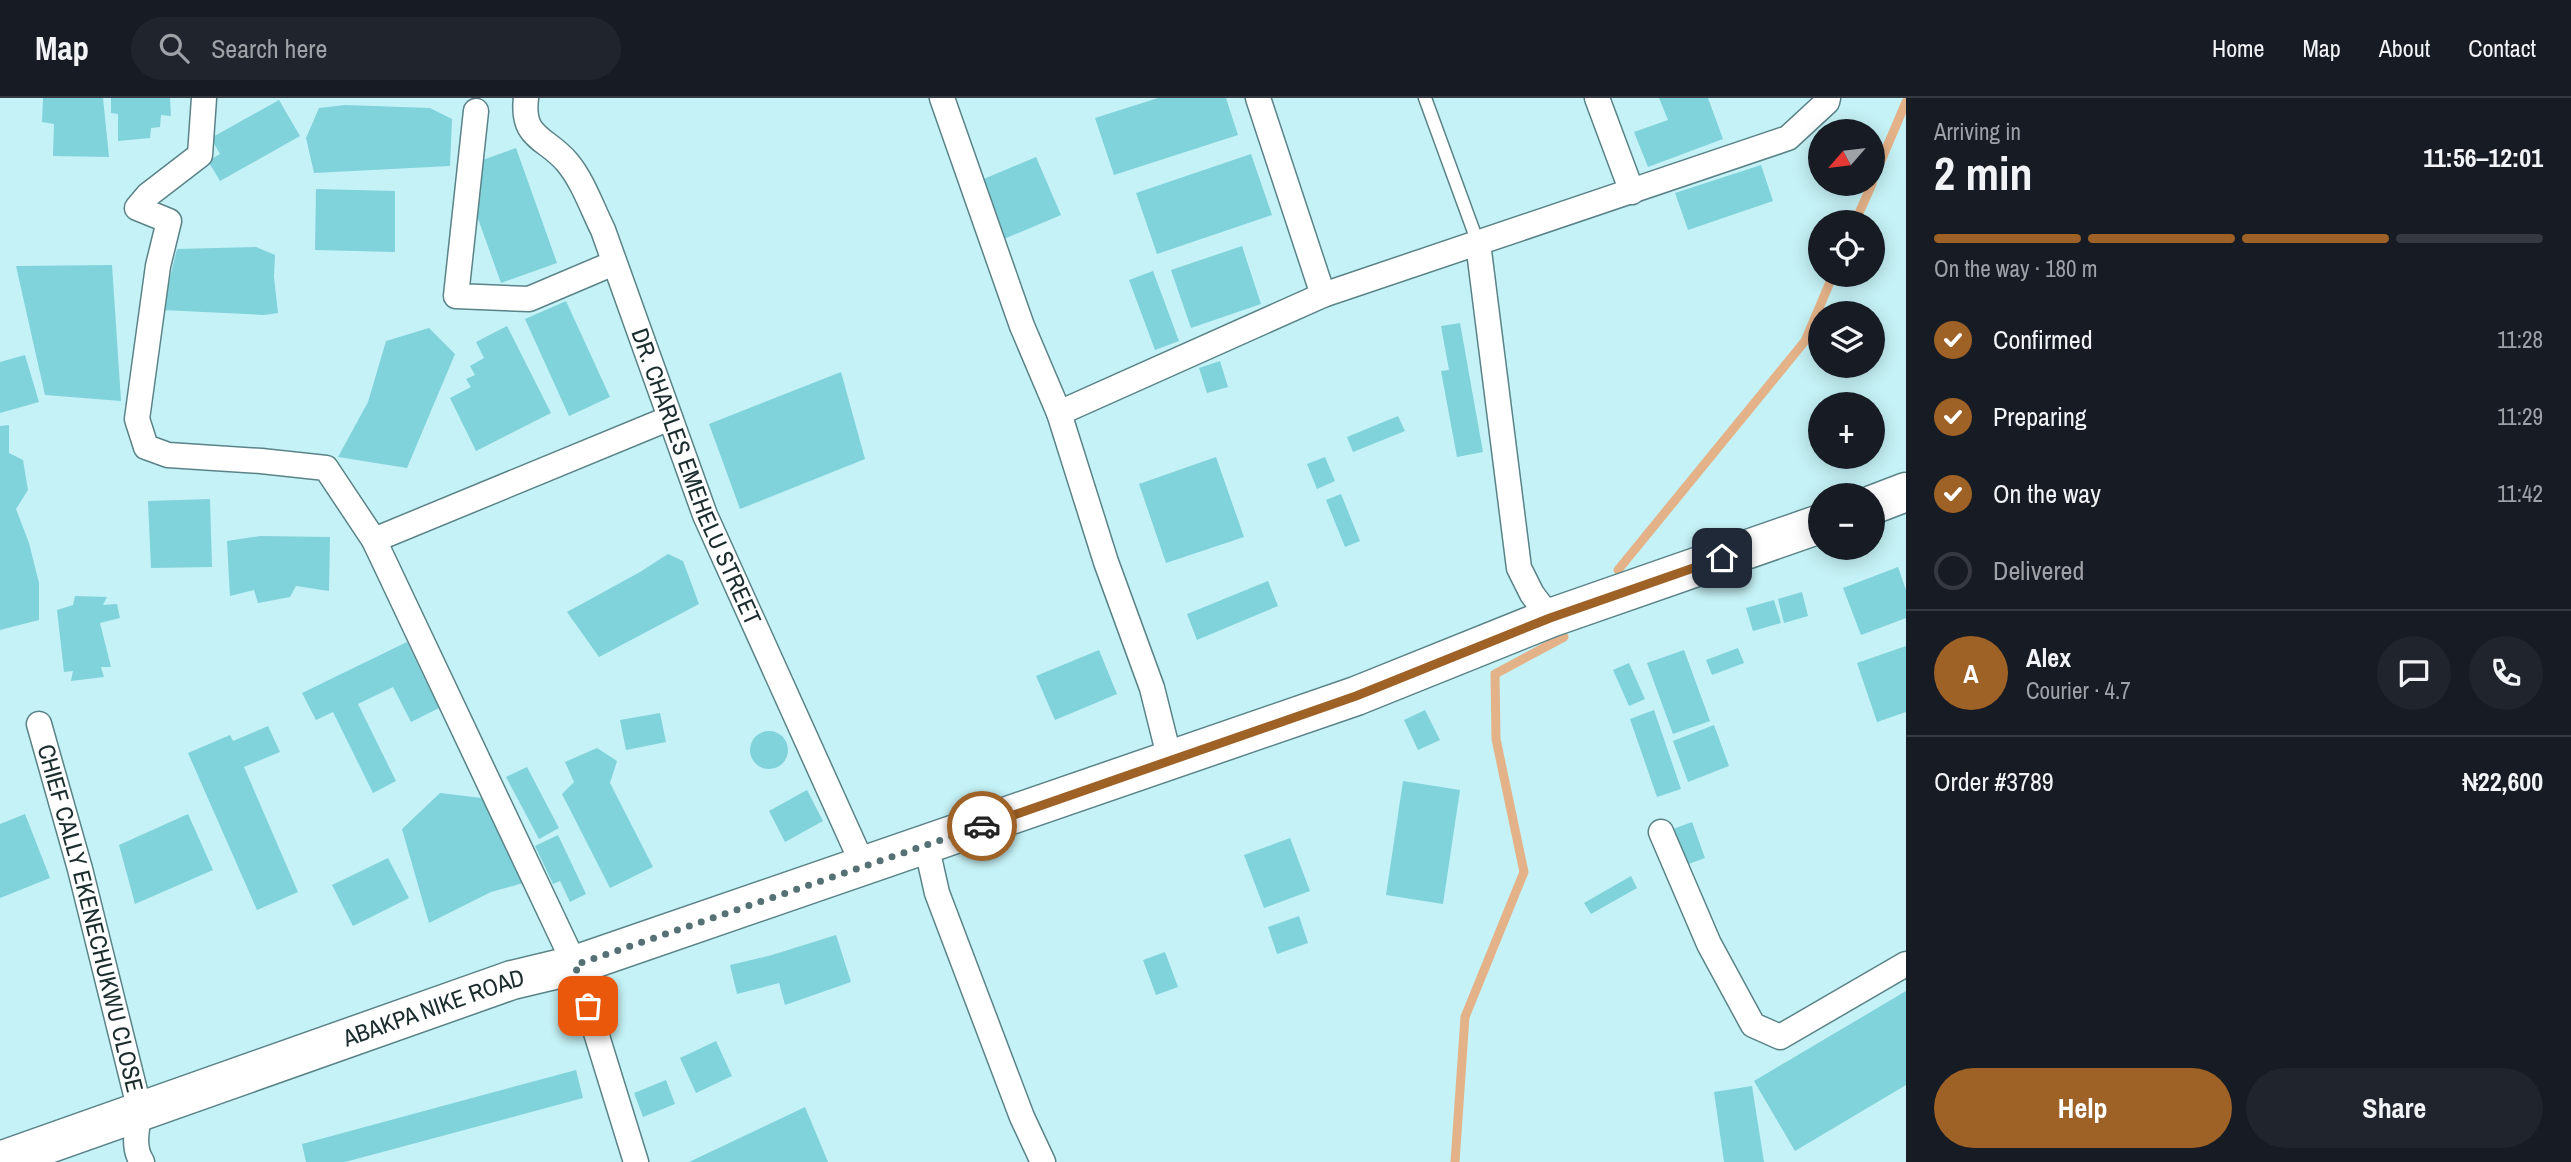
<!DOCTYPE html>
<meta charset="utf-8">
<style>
:root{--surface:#171b24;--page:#20242c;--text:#f1f3f6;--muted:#9ea1a6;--line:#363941;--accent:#9f6226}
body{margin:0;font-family:"Archivo Narrow",sans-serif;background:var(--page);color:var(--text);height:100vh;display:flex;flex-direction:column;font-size:26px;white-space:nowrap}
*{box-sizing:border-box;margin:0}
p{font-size:23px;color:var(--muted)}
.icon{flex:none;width:38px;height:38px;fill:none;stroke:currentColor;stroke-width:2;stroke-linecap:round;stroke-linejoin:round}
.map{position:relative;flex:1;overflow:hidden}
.side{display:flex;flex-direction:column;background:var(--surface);width:665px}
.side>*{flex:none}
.needle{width:46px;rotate:242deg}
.buttons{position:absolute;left:1808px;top:21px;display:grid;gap:14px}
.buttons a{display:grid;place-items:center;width:77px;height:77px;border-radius:50%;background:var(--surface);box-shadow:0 4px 18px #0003;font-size:35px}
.pin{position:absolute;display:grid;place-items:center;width:60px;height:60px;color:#fff;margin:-30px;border-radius:14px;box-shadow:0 4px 10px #0006}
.courier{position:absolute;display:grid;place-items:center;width:70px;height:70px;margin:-35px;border:5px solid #9f6226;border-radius:50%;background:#fff;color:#222;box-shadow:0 2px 9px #0007}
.overview em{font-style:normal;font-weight:700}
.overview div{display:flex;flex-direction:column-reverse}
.overview{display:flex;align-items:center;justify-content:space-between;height:119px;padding:0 28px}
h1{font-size:46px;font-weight:700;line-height:52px}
.bar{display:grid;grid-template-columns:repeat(4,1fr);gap:10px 7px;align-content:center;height:84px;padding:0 28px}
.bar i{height:9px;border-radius:5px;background:var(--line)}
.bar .selected{background:var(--accent)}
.bar p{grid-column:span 4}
.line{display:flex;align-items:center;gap:18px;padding:0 28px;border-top:2px solid var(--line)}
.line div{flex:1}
.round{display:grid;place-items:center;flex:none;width:74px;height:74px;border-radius:37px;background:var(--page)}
ol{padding:0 28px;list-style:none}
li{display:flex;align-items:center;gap:21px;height:77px}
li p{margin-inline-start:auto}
li .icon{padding:7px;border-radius:50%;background:var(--accent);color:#fff;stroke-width:4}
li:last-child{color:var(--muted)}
li i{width:38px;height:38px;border:4px solid var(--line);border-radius:50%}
.cta{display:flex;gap:14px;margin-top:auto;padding:14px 28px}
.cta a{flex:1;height:80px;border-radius:42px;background:var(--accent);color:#fff;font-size:28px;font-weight:700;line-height:80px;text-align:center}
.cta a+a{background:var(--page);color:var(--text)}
header{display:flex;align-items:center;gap:42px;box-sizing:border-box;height:98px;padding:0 35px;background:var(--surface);border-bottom:2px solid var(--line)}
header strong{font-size:33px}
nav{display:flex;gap:38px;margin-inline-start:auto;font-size:24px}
.search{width:490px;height:63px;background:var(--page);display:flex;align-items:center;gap:18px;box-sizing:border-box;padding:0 24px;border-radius:38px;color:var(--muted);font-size:26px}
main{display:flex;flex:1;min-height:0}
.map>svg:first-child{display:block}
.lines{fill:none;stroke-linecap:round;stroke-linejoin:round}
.stream{stroke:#e4b288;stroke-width:9}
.building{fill:#80d2db}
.lane-casing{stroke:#5a8388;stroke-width:15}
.street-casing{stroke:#5a8388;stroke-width:27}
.primary-casing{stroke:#5a8388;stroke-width:41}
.lane{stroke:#fff;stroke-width:12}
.street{stroke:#fff;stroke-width:24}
.primary{stroke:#fff;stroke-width:38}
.done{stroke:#567174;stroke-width:7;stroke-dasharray:0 12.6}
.route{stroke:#9f6226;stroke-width:9}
.labels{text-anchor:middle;stroke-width:5;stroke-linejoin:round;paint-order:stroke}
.street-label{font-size:24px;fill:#1b2c2e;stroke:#e1fbfe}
</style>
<header>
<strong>Map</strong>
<div class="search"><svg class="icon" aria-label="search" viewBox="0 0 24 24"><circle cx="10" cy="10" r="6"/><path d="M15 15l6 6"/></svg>Search here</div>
<nav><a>Home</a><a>Map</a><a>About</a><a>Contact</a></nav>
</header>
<main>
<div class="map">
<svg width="1906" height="1064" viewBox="0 0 1906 1064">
<rect width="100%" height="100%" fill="#c5f2f6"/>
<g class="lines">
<path class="stream" d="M1872 84 1906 4
M1855 124 1872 86
M1618 472 1805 243 1833 177
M1455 1064 1465 919 1524 774 1496 641 1495 576 1564 539"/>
</g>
<path class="building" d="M43 0H103L109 59 53 58 54 26 42 24Z
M111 0H170L171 18 161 17 160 29 151 30 150 40 118 43V16L111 15Z
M1158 0H1226L1238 37 1114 77 1095 20Z
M1659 0H1708L1723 41 1648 69 1634 34 1668 22Z
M279 2 300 38 220 83 208 63 220 56 211 40Z
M345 7 430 10 452 21 450 68 314 75 306 40 319 10Z
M516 50 557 165 501 185 460 70Z
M1251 56 1272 117 1157 156 1136 95Z
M1036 59 1061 117 1004 141 979 83Z
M1761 67 1773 103 1688 132 1675 95Z
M316 91 395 93V154L315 152Z
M1242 148 1261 206 1191 230 1171 172Z
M256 149 275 157 274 179 278 215 264 217 162 212 177 151Z
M112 167 121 303 45 297 16 168Z
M1153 173 1179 243 1155 252 1129 182Z
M566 203 610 299 569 318 525 221Z
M1460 225 1483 354 1457 359 1441 273 1449 272 1441 228Z
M507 228 551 315 476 353 450 300 471 289 466 281 475 277 470 268 484 260 476 244Z
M429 230 455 256 407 370 338 359 368 304 386 243Z
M25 257 39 304 0 315V264Z
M1220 263 1228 289 1207 295 1199 270Z
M841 274 865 361 740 411 709 326Z
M1398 318 1405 333 1353 354 1347 339Z
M9 327V355L23 362 28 392 16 411 29 445 39 485V522L0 532V328Z
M1216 359 1244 439 1166 465 1139 386Z
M1325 359 1335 383 1317 391 1307 366Z
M1341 396 1360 443 1345 449 1326 402Z
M210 401 212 469 151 470 148 403Z
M260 438 330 439 329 493 296 488 290 499 258 505 254 492 230 498 227 443Z
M668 456 683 463 699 506 599 559 567 514 640 474Z
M1898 469 1906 492V520L1861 537 1843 490Z
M1268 483 1278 508 1197 542 1187 516Z
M1802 494 1808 518 1784 525 1778 501Z
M75 498 107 499 103 507 117 506 120 520 100 525 111 569H101L104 579 71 583 73 573 64 574 57 512 73 507Z
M1774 502 1781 525 1753 533 1746 510Z
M407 544 439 610 411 624 393 589 358 606 396 683 373 695 333 614 316 622 302 595Z
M1906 548V614L1877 624 1857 565Z
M1738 550 1744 565 1712 577 1706 562Z
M1099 552 1117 596 1055 622 1036 578Z
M1684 552 1710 623 1673 636 1647 565Z
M1629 565 1645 601 1629 608 1613 572Z
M1425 612 1440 642 1418 652 1404 622Z
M1654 612 1681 691 1657 699 1630 621Z
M660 615 666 644 626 652 620 622Z
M1714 627 1729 668 1688 684 1673 643Z
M268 628 280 654 244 669 298 794 257 812 188 655 230 637 233 643Z
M750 652a19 19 0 1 1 38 0a19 19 0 1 1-38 0Z
M597 650 617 663 610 685 653 769 610 790 562 696 574 684 565 664Z
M527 669 559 730 539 741 506 679Z
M1403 683 1460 692 1443 806 1386 797Z
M807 692 823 723 785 744 769 713Z
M440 695 482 700 527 784 491 794 429 825 402 731Z
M25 716 50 780 0 800V726Z
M188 716 213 772 135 806 119 747Z
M1692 724 1705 760 1686 767 1673 731Z
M558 737 586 796 570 804 560 783 553 786 535 748Z
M1290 740 1310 793 1264 810 1244 757Z
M388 760 409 800 353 828 332 787Z
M1631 778 1637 790 1591 816 1584 805Z
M1299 818 1308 845 1277 856 1268 829Z
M836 837 851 884 785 907 779 885 737 896 730 867 772 857Z
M1165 854 1178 889 1156 897 1143 862Z
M1906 893V987L1795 1053 1754 983Z
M716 943 732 978 696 995 680 960Z
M576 972 583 1000 345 1064H306L302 1046Z
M666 982 675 1006 643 1019 634 995Z
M1752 988 1764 1064H1724L1714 994Z
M805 1009 828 1064H689Z"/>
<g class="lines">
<defs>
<path id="lane" d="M1425 0 1478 145"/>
<g id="street">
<path d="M204 0 200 57 148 97 137 110 169 123 158 168 137 321 146 349 168 357 261 363 326 370 374 442 575 867 636 1064"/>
<path id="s1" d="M526 0C521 41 546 39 567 64 583 83 592 110 603 132L705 417 863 767"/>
<path d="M942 0 1022 228 1059 315 1106 464 1152 590 1170 662"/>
<path d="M1258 0 1323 197"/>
<path d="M1597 0 1632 94"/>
<path d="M476 13 456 198 529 201 614 165"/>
<path d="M1478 145 1519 470 1532 496 1550 520"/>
<path d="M1059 315 1323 197 1788 40 1827 4 1828 0"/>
<path d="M374 442 670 320"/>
<path id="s2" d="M39 626 80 771 140 1013C137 1030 132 1049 142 1064"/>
<path d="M1661 734 1709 846 1753 927 1780 939 1906 866"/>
<path d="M926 746 937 795 1022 1019 1043 1064"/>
</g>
<g id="primary">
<path d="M1872 407 1906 394"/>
<path id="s3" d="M0 1063 512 882 575 867 1356 598 1550 520 1820 426"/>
</g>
</defs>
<use href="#lane" class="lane-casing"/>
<use href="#street" class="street-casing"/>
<use href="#primary" class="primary-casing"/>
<use href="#lane" class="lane"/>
<use href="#street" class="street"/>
<use href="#primary" class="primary"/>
</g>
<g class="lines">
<path class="done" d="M588 908 575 867 982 728"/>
<path class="route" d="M982 728 1356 598 1550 520 1722 460"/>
</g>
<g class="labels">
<g class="street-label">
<text dy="8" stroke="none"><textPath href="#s1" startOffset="422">DR. CHARLES EMEHELU STREET</textPath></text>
<text dy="8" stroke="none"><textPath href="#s2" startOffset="201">CHIEF CALLY EKENECHUKWU CLOSE</textPath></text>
<text dy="8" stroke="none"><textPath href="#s3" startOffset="460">ABAKPA NIKE ROAD</textPath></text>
</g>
</g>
</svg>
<div class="buttons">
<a><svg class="needle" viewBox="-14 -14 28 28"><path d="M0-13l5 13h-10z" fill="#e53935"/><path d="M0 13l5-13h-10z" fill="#9ea1a6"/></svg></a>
<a><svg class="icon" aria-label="locate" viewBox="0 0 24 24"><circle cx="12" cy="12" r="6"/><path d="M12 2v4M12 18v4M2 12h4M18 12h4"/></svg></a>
<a><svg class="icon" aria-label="layers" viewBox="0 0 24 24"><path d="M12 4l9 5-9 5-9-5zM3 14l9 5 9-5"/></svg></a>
<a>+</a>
<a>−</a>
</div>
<div class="pin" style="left:588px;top:908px;background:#ea580c"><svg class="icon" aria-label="bag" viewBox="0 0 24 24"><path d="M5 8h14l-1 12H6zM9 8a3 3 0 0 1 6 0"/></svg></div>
<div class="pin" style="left:1722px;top:460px;background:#1f2937"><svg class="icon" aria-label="home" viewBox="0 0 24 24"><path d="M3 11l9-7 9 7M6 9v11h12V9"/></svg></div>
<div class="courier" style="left:982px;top:728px"><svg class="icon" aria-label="car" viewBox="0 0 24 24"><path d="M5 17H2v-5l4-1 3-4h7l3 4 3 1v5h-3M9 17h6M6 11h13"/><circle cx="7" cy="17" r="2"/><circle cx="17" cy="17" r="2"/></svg></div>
</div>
<section class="side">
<div class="overview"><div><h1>2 min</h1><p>Arriving in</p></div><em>11:56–12:01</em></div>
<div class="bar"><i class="selected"></i><i class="selected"></i><i class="selected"></i><i></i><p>On the way · 180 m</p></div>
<ol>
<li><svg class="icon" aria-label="check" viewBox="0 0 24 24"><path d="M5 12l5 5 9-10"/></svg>Confirmed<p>11:28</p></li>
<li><svg class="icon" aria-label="check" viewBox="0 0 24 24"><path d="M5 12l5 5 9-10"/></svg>Preparing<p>11:29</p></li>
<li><svg class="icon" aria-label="check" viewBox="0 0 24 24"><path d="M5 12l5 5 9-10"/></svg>On the way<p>11:42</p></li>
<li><i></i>Delivered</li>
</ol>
<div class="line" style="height:126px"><b class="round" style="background:var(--accent);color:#fff">A</b><div><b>Alex</b><p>Courier · 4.7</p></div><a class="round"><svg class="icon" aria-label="chat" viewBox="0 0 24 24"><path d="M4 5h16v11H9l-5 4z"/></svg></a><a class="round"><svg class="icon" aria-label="phone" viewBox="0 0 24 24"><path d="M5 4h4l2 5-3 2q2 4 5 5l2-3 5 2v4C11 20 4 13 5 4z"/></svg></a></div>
<div class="line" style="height:91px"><div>Order #3789</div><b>₦22,600</b></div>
<div class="cta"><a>Help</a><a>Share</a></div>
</section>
</main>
